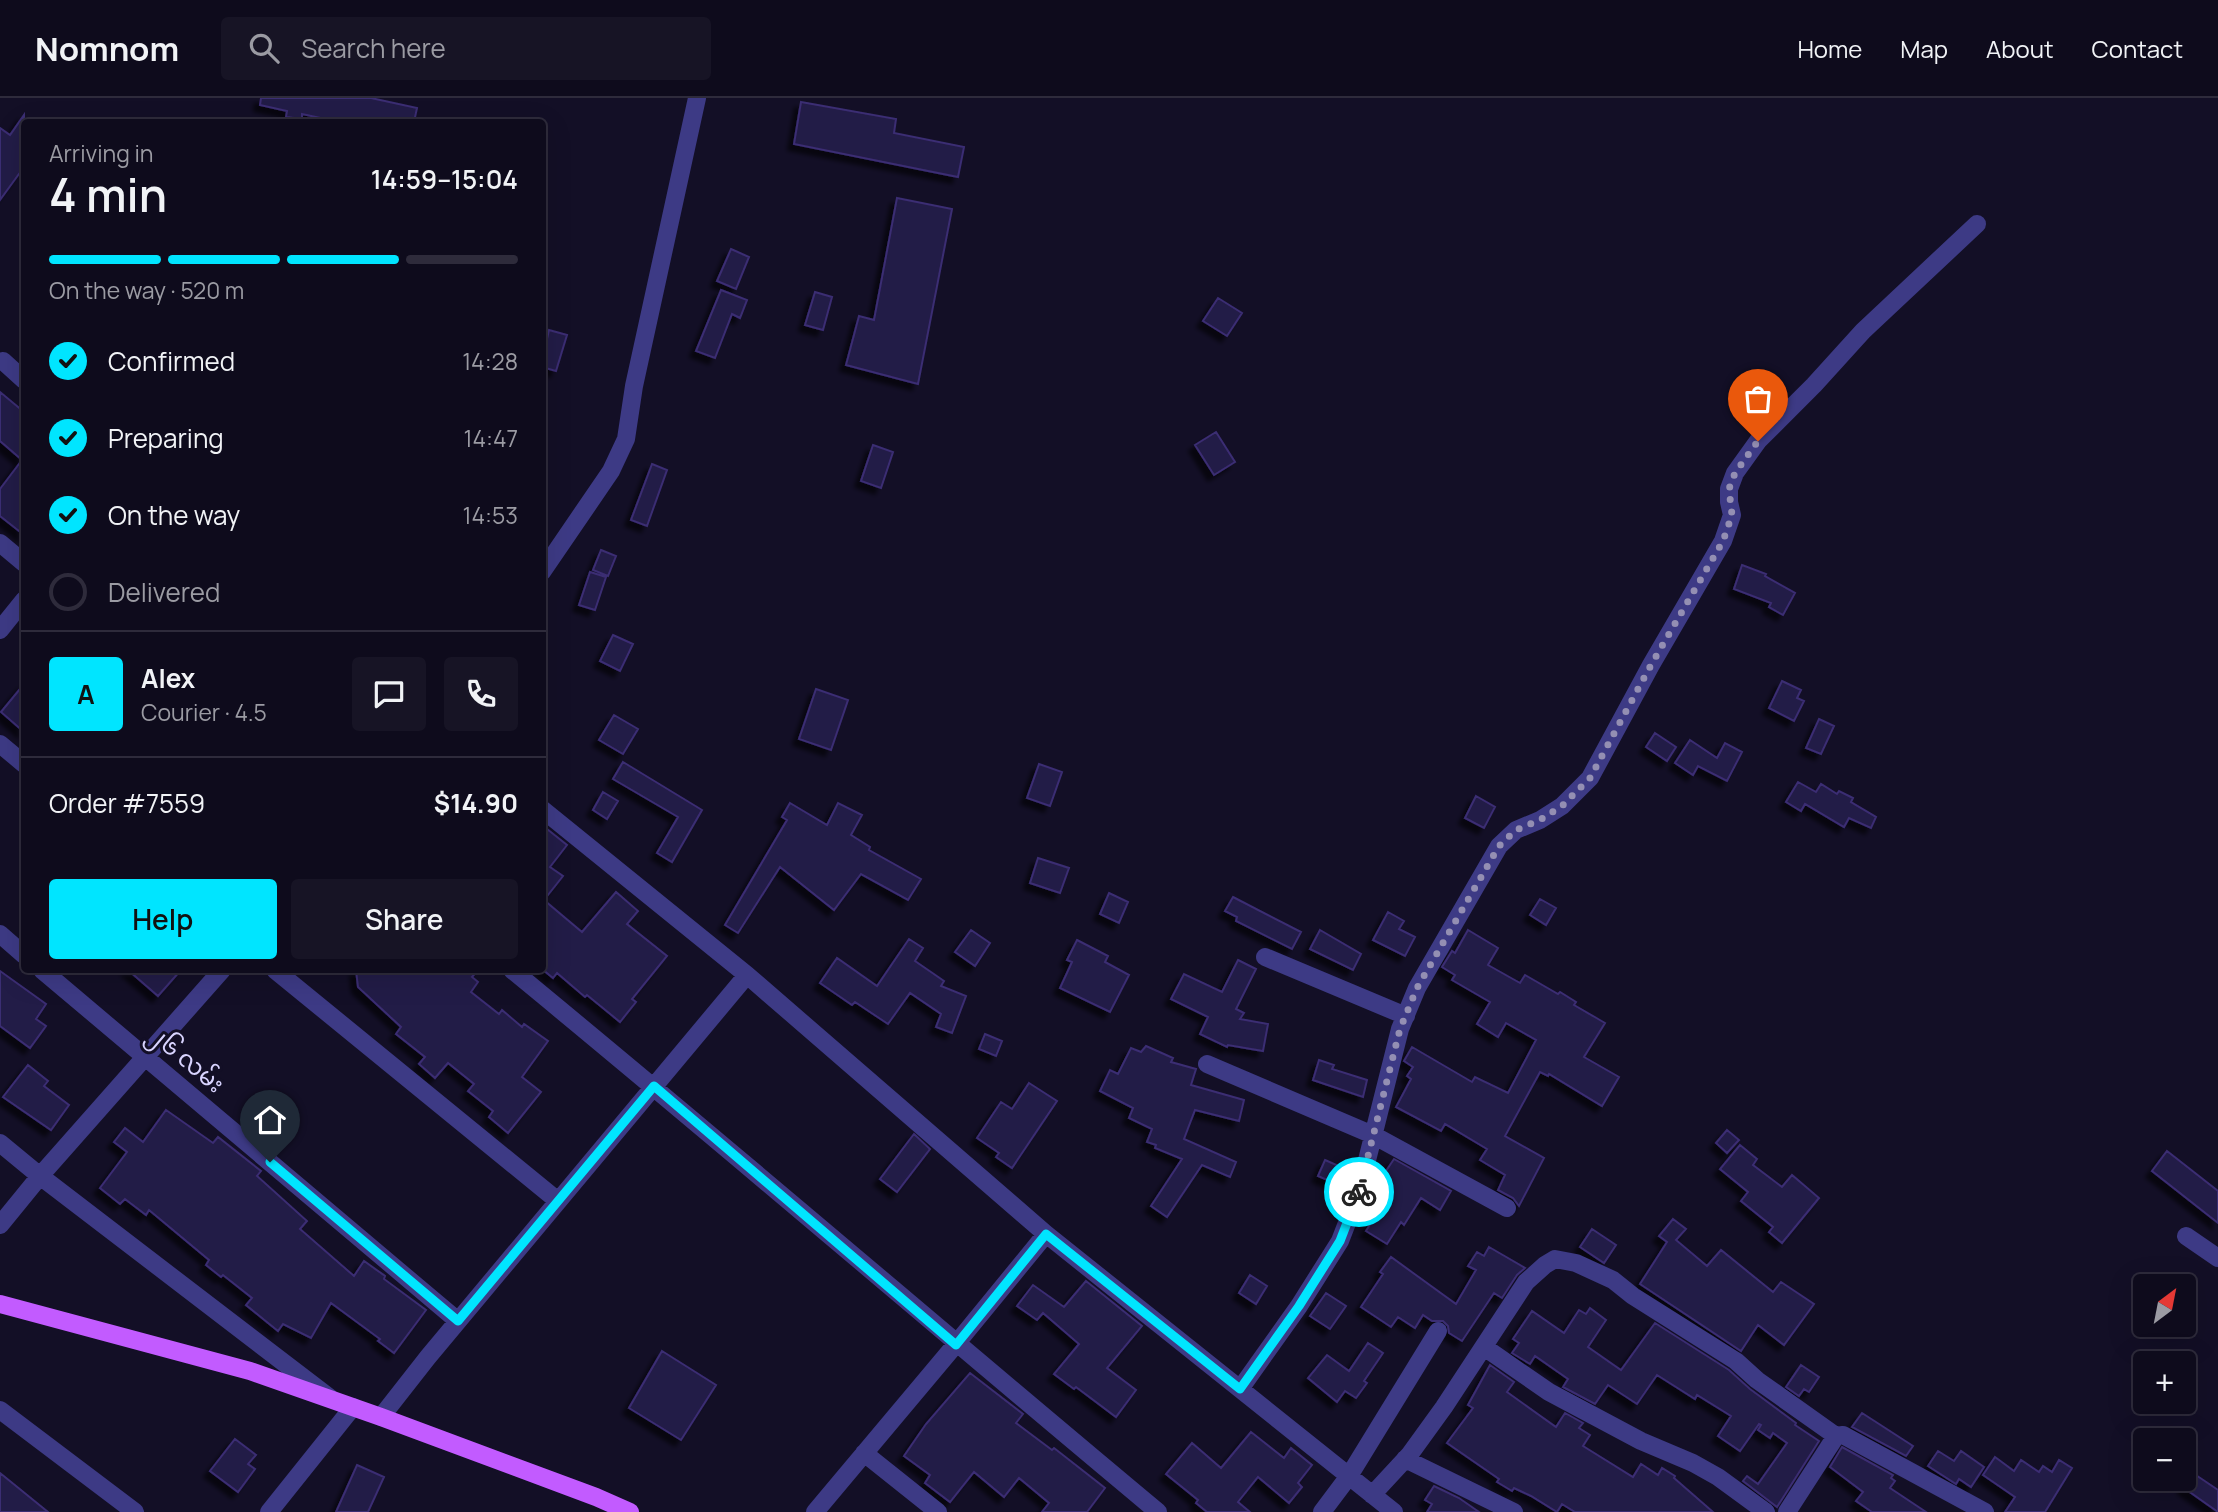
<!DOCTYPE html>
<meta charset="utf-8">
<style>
:root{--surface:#0e0b1c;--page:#171425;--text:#f1f3f6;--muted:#9b9ba3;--line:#2e2b3b;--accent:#00e5ff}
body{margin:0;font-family:Manrope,"Noto Sans Myanmar",sans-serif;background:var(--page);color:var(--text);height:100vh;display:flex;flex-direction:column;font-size:26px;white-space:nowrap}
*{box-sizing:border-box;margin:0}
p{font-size:23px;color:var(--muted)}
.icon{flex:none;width:38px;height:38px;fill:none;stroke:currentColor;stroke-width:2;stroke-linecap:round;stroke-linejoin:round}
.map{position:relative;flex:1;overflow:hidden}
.side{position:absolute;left:21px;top:21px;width:525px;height:854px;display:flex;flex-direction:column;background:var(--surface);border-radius:7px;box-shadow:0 7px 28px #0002,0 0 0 2px var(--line)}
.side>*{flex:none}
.needle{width:46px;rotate:32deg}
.controls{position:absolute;left:2133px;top:1176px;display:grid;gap:14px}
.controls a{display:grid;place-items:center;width:63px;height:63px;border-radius:7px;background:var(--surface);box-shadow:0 7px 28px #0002,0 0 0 2px var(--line);font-size:35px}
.pin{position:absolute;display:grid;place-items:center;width:60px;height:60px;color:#fff;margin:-72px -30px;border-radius:50% 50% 50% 0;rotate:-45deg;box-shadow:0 0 7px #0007}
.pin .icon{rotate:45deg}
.courier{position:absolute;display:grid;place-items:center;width:70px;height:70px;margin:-35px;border:5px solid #00e5ff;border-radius:50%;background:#fff;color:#222;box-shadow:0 2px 9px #0007}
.headline em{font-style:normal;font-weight:600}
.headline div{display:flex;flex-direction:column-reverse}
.headline{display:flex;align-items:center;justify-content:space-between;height:119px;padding:0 28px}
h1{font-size:46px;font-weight:600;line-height:52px}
.bar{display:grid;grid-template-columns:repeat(4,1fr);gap:10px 7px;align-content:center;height:84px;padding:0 28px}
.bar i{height:9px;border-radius:5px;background:var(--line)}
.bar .on{background:var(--accent)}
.bar p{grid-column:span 4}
.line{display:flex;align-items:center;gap:18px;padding:0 28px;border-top:2px solid var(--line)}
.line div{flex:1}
.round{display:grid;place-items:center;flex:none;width:74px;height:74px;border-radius:7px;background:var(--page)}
ol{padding:0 28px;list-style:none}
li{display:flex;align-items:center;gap:21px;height:77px}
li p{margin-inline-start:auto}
li .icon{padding:7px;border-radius:50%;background:var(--accent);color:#111;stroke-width:4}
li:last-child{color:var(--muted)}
li i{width:38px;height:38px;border:4px solid var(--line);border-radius:50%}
.action{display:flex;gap:14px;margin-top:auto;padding:14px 28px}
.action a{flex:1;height:80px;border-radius:7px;background:var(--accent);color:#111;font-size:28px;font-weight:600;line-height:80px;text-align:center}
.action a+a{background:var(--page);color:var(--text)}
header{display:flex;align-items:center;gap:42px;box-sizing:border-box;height:98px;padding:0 35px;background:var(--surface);border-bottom:2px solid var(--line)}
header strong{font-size:33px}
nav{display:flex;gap:38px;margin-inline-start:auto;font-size:24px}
.search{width:490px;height:63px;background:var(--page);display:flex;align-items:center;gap:18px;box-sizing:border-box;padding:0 24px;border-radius:7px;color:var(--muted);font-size:26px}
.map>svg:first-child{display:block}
.building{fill:#241b47;stroke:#3b2d73;stroke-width:2;filter:url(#shadow)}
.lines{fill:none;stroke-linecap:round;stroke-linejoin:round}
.minor{stroke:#3d3a85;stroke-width:18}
.major{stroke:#c25bff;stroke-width:18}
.done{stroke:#948fb3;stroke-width:7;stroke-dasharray:0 12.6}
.route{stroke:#00e5ff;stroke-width:9}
.labels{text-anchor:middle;stroke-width:6;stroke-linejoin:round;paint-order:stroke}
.street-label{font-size:24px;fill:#d9d4ff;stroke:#130f26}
</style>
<header>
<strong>Nomnom</strong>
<div class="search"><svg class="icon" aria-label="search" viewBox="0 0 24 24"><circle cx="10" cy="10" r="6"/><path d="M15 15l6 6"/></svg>Search here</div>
<nav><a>Home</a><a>Map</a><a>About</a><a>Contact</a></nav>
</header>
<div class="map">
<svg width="2218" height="1414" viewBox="0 0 2218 1414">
<defs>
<filter id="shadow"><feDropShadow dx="-6" dy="6" stdDeviation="2" flood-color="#0009"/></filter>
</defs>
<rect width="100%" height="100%" fill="#130f26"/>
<path class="building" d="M261 0H371L417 10 414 24H339L302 16V21L286 19 287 13 260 7Z
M801 4 896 21 894 35 964 49 958 79 794 46Z
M24 17V69L0 102V30L10 37Z
M897 100 952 111 918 286 846 267 859 218 874 222Z
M731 151 749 159 736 191 717 183Z
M721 192 747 202 740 220 732 216 715 260 696 253Z
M815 194 832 199 823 232 805 227Z
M1218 200 1242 215 1227 238 1203 223Z
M549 232 567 237 556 273 542 269V240L547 241Z
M0 294 24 314V437L0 418V391L22 362 0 343Z
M1216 334 1235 364 1214 377 1195 347Z
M873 347 893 354 881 390 861 383Z
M652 366 667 372 647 428 631 422Z
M601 452 616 458 608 478 593 472Z
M1742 467 1766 476 1765 478 1795 495 1783 517 1769 509 1771 505 1734 491Z
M590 474 606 479 595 512 579 507Z
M613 537 633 546 620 573 600 563Z
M1782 583 1801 592 1797 600 1804 603 1794 623 1769 610Z
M24 586V634L1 614Z
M816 591 848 602 831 652 799 641Z
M614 617 638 631 623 656 599 642Z
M1819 621 1834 628 1821 656 1806 650Z
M1655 635 1676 649 1667 663 1646 649Z
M1690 642 1717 660 1725 645 1742 654 1727 683 1698 668 1693 677 1675 665Z
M623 664 702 712 672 764 657 755 678 719 613 681Z
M1039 666 1062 674 1050 708 1027 700Z
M1798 684 1816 694 1821 686 1837 696 1839 693 1853 700 1851 704 1876 719 1871 730 1849 720 1844 729 1805 706 1801 713 1786 704Z
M603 694 618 703 607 721 593 712Z
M1476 698 1495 709 1484 730 1465 720Z
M790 705 827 727 838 705 862 717 851 737 870 749 869 752 921 781 908 802 861 776 834 812 780 769 738 835 725 827 787 722 782 719Z
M542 727 567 747 550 769 563 778 544 802 582 834 616 794 638 813 627 826 667 858 632 901 636 904 620 924 587 897 585 899 557 875 553 880 542 871Z
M1038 760 1069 770 1060 795 1030 785Z
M1109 795 1128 804 1119 825 1100 816Z
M1233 799 1301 834 1292 851 1236 823 1237 819 1225 813Z
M1540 801 1556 810 1546 827 1530 817Z
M1388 814 1404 823 1399 831 1415 839 1405 858 1373 842Z
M971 832 990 845 975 868 955 854Z
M1320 832 1361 856 1353 872 1310 851Z
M1468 832 1498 850 1488 867 1520 885 1525 877 1558 896 1560 894 1576 904 1574 907 1605 925 1584 959 1619 979 1602 1008 1549 976 1548 978 1540 974 1505 1038 1544 1060 1519 1108 1513 1100 1498 1092 1505 1077 1480 1062 1487 1051 1445 1026 1441 1033 1396 1009 1411 981 1407 978 1413 969 1404 963 1412 949 1472 984 1475 979 1508 995 1536 942 1506 925 1498 939 1477 926 1490 904 1452 882 1455 877 1442 869 1452 853 1455 855Z
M909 841 923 850 915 863 944 883 941 888 966 898 952 935 936 929 941 916 910 895 888 926 855 904 852 907 820 885 837 860 877 888Z
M1077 842 1108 858 1105 864 1129 877 1110 914 1060 890 1072 864 1067 862Z
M1238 862 1256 871 1236 911 1244 915 1240 921 1268 926 1263 953 1228 947 1227 949 1200 936 1208 919 1171 901 1184 876 1222 894Z
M128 872H181L158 898Z
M356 872H478L472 879 478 884 471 894 499 916 502 912 522 929 524 926 548 943 522 979 541 994 508 1035 489 1019 493 1013 468 993 474 986 448 965 435 980 419 966 425 959 396 936 401 929 358 889Z
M0 873 46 906 36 921 46 928 30 950 0 928Z
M985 936 1002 943 996 958 979 951Z
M1146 948 1173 960 1171 964 1196 971 1191 987 1244 1002 1239 1023 1195 1012 1184 1041 1236 1064 1230 1079 1202 1067 1167 1119 1151 1108 1182 1061 1155 1050 1156 1047 1147 1044 1152 1031 1129 1020 1133 1010 1100 993 1110 972 1118 976 1131 950 1141 954Z
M1319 962 1334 967 1332 971 1367 982 1363 999 1313 982Z
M28 967 48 983 44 988 69 1007 51 1032 3 999Z
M1029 985 1057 1003 1012 1070 996 1059 999 1055 977 1040 1001 1004 1012 1011Z
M166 1012 213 1045 218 1039 261 1073 257 1078 307 1123 300 1131 354 1178 364 1163 385 1178 384 1181 426 1212 394 1255 378 1243 380 1241 331 1205 311 1240 283 1226 278 1233 246 1207 252 1200 223 1177 221 1179 206 1167 209 1162 149 1112 146 1117 125 1101 120 1106 100 1090 127 1054 114 1044 125 1030 143 1044Z
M1727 1032 1739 1042 1727 1055 1716 1045Z
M914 1036 930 1051 897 1094 880 1081Z
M1740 1047 1757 1061 1753 1067 1782 1089 1792 1077 1819 1100 1782 1145 1769 1134 1773 1129 1741 1103 1748 1094 1720 1071Z
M2167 1053 2218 1093V1125L2152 1073Z
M1394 1061 1451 1093 1440 1112 1421 1100 1404 1127 1401 1124 1387 1146 1366 1133 1381 1109 1377 1106 1389 1087 1386 1085 1389 1080 1384 1076Z
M1325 1062 1341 1069 1334 1085 1318 1078Z
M1673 1121 1686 1131 1676 1142 1707 1168 1721 1152 1773 1194 1781 1184 1814 1206 1784 1247 1758 1227 1741 1253 1640 1186 1667 1144 1659 1138Z
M1592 1131 1616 1147 1604 1165 1580 1149Z
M1489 1149 1525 1170 1517 1177 1502 1200 1494 1195 1462 1243 1449 1235 1448 1228 1443 1223H1432L1423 1217 1415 1230 1398 1219 1391 1229 1361 1209 1383 1176 1380 1174 1391 1159 1456 1206 1476 1172 1468 1168 1477 1154 1484 1158Z
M1250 1177 1267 1188 1256 1206 1239 1195Z
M1086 1183 1142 1228 1107 1270 1136 1292 1116 1319 1076 1289 1074 1291 1054 1276 1079 1246 1043 1215 1037 1222 1017 1208 1033 1187 1064 1209Z
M1326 1195 1346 1208 1330 1231 1310 1218Z
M1590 1210 1606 1222 1588 1249 1621 1272 1655 1225 1729 1272 1750 1291 1796 1325 1795 1327 1819 1343 1777 1409 1743 1383 1747 1378 1758 1386 1787 1345 1773 1335 1770 1340 1758 1332 1761 1327 1759 1326 1740 1353 1718 1338 1731 1318 1697 1297 1695 1301 1657 1277 1637 1306 1608 1287 1595 1306 1563 1289 1568 1281 1535 1258 1530 1266 1512 1255 1519 1245 1513 1241 1532 1213 1564 1235 1579 1212 1586 1216Z
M1368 1245 1383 1255 1364 1283 1367 1285 1356 1300 1345 1293 1337 1304 1308 1280 1327 1257 1349 1273Z
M662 1253 716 1287 681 1342 629 1310Z
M1490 1267 1514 1284 1507 1294 1556 1329 1565 1315 1583 1325 1579 1330 1590 1337 1583 1348 1633 1379 1641 1366 1658 1377 1662 1370 1675 1378 1674 1380 1713 1414H1575L1562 1406 1557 1414 1531 1398 1514 1390 1512 1393 1497 1384 1499 1381 1447 1345 1473 1310 1468 1307Z
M1801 1267 1819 1279 1809 1294 1804 1291 1799 1298 1786 1289Z
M970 1275 1023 1316 1016 1325 1052 1352 1054 1350 1105 1390 1087 1414H1042L1049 1405 1019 1380 1004 1399 974 1374 950 1404 925 1385 930 1377 904 1358 926 1326Z
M1862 1315 1913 1348 1906 1358 1852 1329Z
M1251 1334 1284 1360 1291 1350 1312 1367 1298 1385 1302 1389 1289 1405 1258 1379 1238 1404 1250 1414H1207L1196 1405 1198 1402 1166 1376 1192 1345 1221 1370Z
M235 1341 256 1357 248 1366 255 1371 238 1394 210 1373Z
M1842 1349 1893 1377 1891 1380 1895 1383 1890 1390 1926 1414H1872L1856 1403 1863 1394 1830 1369Z
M1938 1353 1954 1363 1961 1353 1984 1369 1971 1389 1959 1381 1956 1386 1928 1368Z
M1995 1359 2014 1373 2021 1362 2039 1374 2043 1368 2052 1374 2059 1362 2072 1370 2045 1414H2005L2015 1399 1983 1377Z
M357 1367 384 1379 368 1414H336Z
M2184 1369 2218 1392V1414L2184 1390Z
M0 1375 48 1414H0Z
M1434 1388 1459 1400 1479 1414H1427L1432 1406 1425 1402Z"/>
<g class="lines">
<path class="minor" d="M3 263 24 282
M0 445 24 465
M542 474 611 373 626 341 634 288 697 0
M0 532 24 502
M0 646 24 666
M542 711 747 877 1046 1136 1394 1414
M0 836 24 857
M1265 859 1406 918
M42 872 458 1223
M275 872 558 1103
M512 872C729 1050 942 1234 1158 1414
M1207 966 1373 1037 1507 1110
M0 1045 40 1078 330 1300
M0 1127 40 1078 222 872
M2186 1138 2218 1160
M1484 1249 1549 1294 1641 1343 1693 1365 1718 1379 1766 1414
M1240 1291 1299 1208 1340 1143 1359 1094 1400 931 1417 890 1499 748 1516 732 1540 722 1562 708 1590 680 1651 567 1723 443 1732 417 1729 404V391L1735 375 1758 343 1814 287 1863 233 1977 126
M0 1312 135 1414
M381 1319 428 1259 747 877
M864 1355 938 1414
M1405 1361 1514 1414
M1372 1397 1410 1356 1444 1309 1526 1184 1545 1167 1555 1161 1576 1165 1613 1182 1633 1198 1736 1263 1757 1282 1836 1338
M269 1414 353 1309
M815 1414 956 1246 1046 1136
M1322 1414 1349 1378 1438 1233
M1787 1414 1836 1338 1843 1337 1985 1414"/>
<path class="major" d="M0 1206 250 1273 381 1319 596 1399 630 1414"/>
</g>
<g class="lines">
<path class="done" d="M1359 1094 1400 931 1417 890 1499 748 1516 732 1540 722 1562 708 1590 680 1651 567 1723 443 1732 417 1729 391 1735 375 1758 343"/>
<path class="route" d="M270 1064 458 1223 654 988 956 1247 1046 1136 1240 1291 1299 1208 1340 1143 1359 1094"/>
</g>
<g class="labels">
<g class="street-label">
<text transform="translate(186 961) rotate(40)" y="8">၂၆ လမ်း</text>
</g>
</g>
</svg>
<div class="controls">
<a><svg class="needle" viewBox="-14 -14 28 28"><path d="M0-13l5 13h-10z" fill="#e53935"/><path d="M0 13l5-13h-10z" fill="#9b9ba3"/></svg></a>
<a>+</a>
<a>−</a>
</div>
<div class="pin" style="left:1758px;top:343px;background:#ea580c"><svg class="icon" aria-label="bag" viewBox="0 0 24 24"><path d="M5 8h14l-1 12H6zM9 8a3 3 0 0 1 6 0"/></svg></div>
<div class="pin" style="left:270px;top:1064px;background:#1f2937"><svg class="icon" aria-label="home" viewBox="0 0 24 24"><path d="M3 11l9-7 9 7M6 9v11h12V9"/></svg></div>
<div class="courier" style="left:1359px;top:1094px"><svg class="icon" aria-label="bike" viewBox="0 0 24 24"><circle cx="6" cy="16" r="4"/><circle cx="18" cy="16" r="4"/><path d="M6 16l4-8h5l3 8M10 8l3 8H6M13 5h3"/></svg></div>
<section class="side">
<div class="headline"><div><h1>4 min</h1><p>Arriving in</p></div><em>14:59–15:04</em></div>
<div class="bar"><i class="on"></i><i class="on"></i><i class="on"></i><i></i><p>On the way · 520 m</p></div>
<ol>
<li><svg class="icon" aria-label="check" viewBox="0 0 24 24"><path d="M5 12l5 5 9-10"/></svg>Confirmed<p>14:28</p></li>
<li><svg class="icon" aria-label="check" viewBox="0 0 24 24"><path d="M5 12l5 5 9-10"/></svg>Preparing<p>14:47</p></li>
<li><svg class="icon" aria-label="check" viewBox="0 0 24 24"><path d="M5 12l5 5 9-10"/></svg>On the way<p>14:53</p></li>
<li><i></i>Delivered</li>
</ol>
<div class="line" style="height:126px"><b class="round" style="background:var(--accent);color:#111">A</b><div><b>Alex</b><p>Courier · 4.5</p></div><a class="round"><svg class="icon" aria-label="chat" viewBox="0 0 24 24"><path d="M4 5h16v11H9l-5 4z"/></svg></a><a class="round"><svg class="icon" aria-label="phone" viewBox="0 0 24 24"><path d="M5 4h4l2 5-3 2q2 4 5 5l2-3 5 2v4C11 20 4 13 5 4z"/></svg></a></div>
<div class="line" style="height:91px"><div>Order #7559</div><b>$14.90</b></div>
<div class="action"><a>Help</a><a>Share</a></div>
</section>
</div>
